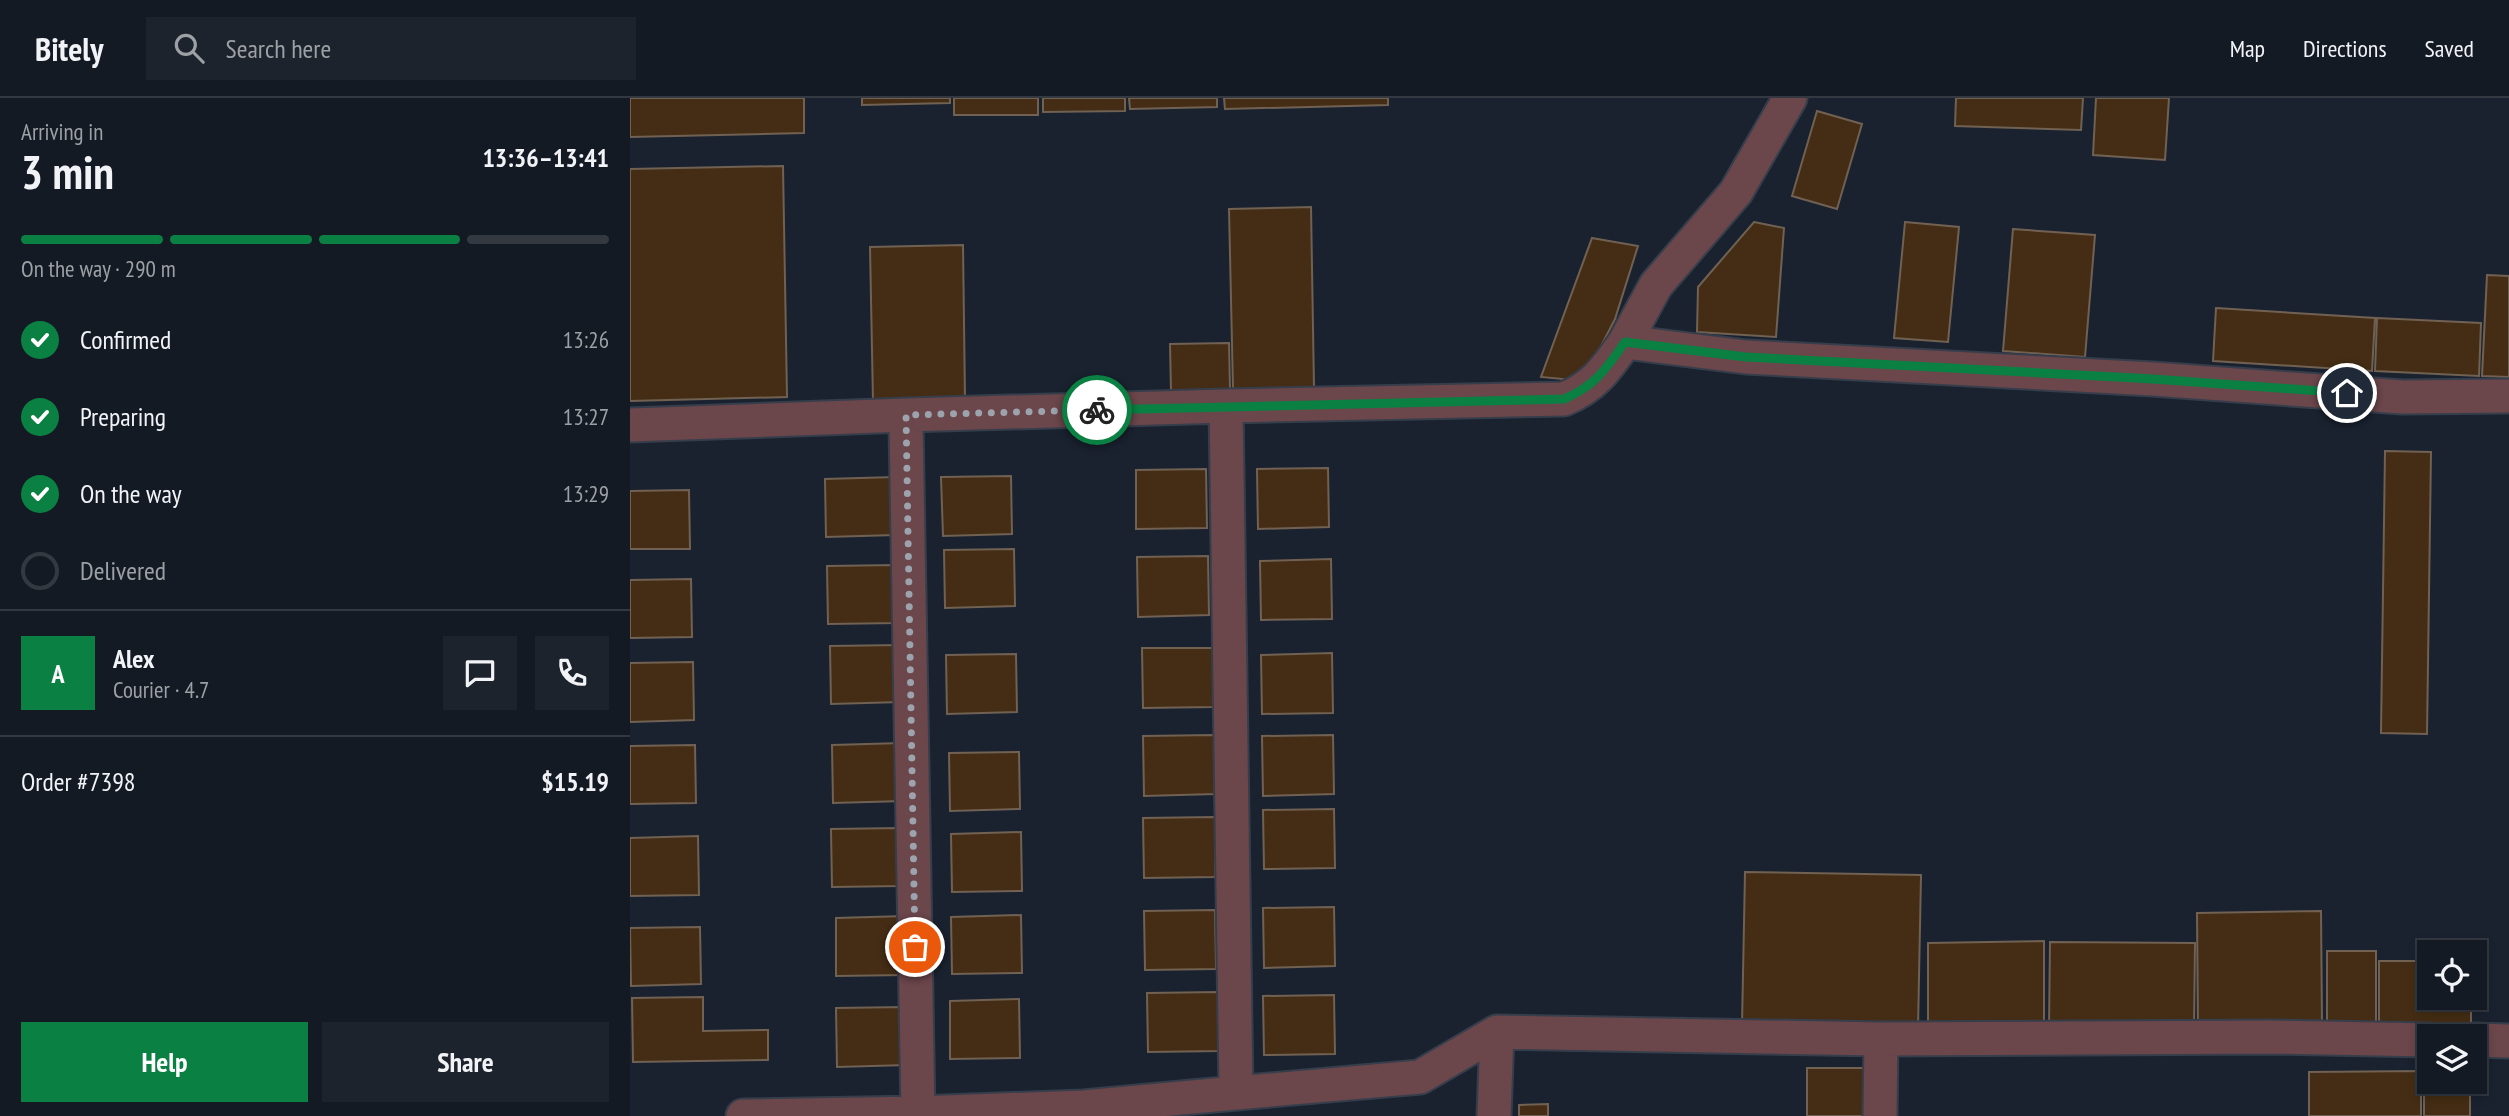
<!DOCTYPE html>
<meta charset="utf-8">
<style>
:root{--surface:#141a24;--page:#1d232c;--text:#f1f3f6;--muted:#9da1a6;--line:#333841;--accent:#0b8043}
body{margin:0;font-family:"PT Sans Narrow",sans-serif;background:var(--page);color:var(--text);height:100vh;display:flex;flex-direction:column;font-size:26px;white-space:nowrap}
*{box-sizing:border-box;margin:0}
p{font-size:23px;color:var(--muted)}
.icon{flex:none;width:38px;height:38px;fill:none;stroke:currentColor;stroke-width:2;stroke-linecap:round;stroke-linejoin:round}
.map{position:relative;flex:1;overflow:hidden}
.panel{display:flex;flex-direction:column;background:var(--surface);width:630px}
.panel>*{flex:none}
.fabs{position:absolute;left:1787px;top:842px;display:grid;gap:14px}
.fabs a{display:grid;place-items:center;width:70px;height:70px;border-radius:0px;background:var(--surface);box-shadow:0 4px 10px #0003,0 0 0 2px var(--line);font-size:35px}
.pin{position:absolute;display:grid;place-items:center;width:60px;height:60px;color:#fff;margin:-30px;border:4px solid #fff;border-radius:50%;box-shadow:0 2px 7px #0007}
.courier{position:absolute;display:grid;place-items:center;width:70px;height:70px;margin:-35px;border:5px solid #0b8043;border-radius:50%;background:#fff;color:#222;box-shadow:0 2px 9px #0007}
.headline em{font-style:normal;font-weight:700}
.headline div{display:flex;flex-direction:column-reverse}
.headline{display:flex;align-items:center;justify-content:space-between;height:119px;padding:0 21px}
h1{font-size:46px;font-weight:700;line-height:52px}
.bar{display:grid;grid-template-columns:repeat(4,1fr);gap:10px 7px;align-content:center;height:84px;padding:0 21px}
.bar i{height:9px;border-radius:5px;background:var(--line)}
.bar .on{background:var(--accent)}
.bar p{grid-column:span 4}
.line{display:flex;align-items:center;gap:18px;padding:0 21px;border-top:2px solid var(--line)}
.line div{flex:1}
.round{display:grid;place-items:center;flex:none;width:74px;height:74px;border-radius:0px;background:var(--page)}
ol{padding:0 21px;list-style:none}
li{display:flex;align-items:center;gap:21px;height:77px}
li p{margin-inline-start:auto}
li .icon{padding:7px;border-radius:50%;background:var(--accent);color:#fff;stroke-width:4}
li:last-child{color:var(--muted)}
li i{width:38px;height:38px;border:4px solid var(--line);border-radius:50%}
.cta{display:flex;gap:14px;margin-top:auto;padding:14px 21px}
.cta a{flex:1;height:80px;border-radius:0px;background:var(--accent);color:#fff;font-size:28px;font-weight:700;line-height:80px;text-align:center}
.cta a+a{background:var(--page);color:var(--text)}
header{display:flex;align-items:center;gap:42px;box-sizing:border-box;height:98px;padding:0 35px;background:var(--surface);border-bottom:2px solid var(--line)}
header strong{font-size:33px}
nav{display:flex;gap:38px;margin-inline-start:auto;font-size:24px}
.search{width:490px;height:63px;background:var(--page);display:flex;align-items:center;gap:18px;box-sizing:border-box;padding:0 24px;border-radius:0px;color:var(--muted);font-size:26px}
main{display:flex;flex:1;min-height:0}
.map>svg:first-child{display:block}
.building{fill:#442d14;stroke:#706153;stroke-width:2}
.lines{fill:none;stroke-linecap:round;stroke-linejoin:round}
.minor-casing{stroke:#363e4b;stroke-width:37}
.minor{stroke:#6b464b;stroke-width:33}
.done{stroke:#9ca3ad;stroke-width:7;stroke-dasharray:0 12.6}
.route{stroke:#0b8043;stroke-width:9}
</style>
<header>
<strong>Bitely</strong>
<div class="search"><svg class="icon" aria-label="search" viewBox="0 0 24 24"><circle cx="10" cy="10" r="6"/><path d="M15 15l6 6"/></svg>Search here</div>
<nav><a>Map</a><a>Directions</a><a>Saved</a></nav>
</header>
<main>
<section class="panel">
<div class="headline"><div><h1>3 min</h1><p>Arriving in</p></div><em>13:36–13:41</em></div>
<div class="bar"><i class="on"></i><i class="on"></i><i class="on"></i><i></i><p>On the way · 290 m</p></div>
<ol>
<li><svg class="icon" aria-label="check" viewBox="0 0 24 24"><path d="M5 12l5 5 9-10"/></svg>Confirmed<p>13:26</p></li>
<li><svg class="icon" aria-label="check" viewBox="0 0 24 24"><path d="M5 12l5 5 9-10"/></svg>Preparing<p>13:27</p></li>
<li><svg class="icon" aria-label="check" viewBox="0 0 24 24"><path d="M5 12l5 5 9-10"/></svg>On the way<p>13:29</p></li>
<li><i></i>Delivered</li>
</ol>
<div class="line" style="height:126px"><b class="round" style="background:var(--accent);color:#fff">A</b><div><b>Alex</b><p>Courier · 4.7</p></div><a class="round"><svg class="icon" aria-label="chat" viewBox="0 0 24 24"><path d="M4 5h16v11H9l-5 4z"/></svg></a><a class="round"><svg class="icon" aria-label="phone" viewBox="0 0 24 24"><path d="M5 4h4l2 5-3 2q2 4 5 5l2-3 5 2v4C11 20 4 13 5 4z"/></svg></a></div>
<div class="line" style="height:91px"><div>Order #7398</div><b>$15.19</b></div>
<div class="cta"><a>Help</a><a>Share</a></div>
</section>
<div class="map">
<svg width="1879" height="1018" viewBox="0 0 1879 1018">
<rect width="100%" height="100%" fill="#1a2230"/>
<path class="building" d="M0 0H174V35L0 39Z
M232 0H320V5L232 7Z
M324 0H408V17H324Z
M413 0H495V13L413 14Z
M499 0H587V9L500 11Z
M594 0H758V7L595 11Z
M1326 0H1453L1451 32 1325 28Z
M1466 0H1539L1535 62 1463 57Z
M1187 13 1232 26 1207 111 1162 98Z
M153 68 157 299 0 303V71Z
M681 109 684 290 603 291 599 111Z
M1124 124 1154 130 1146 239 1067 234 1068 189Z
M1275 124 1329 129 1318 244 1264 240Z
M1383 131 1465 137 1455 259 1373 253Z
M962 140 1008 148 985 221 953 283 911 279Z
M333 147 335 301 243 303 240 149Z
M1857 177 1879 178V279L1852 278Z
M1586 210 1745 220 1742 273 1583 263Z
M1747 220 1851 225 1849 278 1745 273Z
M599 245 600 292 541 293 540 246Z
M1755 353 1801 354 1797 636 1751 635Z
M698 370 699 429 628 431 627 371Z
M576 371 577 430 506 431V372Z
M381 378 382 436 313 438 311 379Z
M265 379 266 437 196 439 195 381Z
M59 392 60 451H0V393Z
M384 451 385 508 315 510 314 452Z
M578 458 579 517 508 519 507 459Z
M701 461 702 521 631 522 630 463Z
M267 467 268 525 198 526 197 468Z
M61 481 62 539 0 540V482Z
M270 547 271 604 201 606 200 548Z
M512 550H583V609L513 610Z
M702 555 703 615 632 616 631 557Z
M386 556 387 614 317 616 316 557Z
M63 564 64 622 0 624V565Z
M584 637 585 696 514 698 513 638Z
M703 637 704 696 633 698 632 638Z
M272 645 273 703 203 705 202 647Z
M65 647 66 705 0 706V648Z
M389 654 390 711 320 713 319 655Z
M704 711 705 770 634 771 633 712Z
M585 719V779L514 780 513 720Z
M271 730V788L202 789 201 731Z
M391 734 392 793 322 794 321 736Z
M68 738 69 797 0 798V740Z
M1115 774 1291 777 1288 931 1112 928Z
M704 809 705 868 634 870 633 810Z
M585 812 586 871 515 872 514 813Z
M1691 813 1692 927 1568 930 1567 815Z
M391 817 392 875 322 876 321 819Z
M275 818 276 877 206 878V820Z
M70 829 71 886 1 888 0 830Z
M1414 843V928L1298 929V845Z
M1420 844 1565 845 1564 930 1419 929Z
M1697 853H1746V928H1697Z
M1749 863H1799V900H1841V928H1749Z
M588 894 589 953 518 954 517 895Z
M704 897 705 956 634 957 633 898Z
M73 899V933L138 932V962L3 964 2 900Z
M389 901 390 960 320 961V903Z
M275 909 277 967 207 969 206 910Z
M1177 970H1234L1233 1018H1177Z
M1794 972H1799V984H1840V1018H1794Z
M1791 973V1018H1679V974Z
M918 1006V1018H889V1007Z"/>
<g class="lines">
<defs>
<path id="minor" d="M1160 0 1106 94 1026 187 995 244 1116 259 1523 281 1772 299 1879 298
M596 308 276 317V327L288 1015 454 1009 606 995
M0 327 276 317
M867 934 790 979 606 995 596 308 934 301C965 288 976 271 995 244
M1251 941 1642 939 1799 942
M1844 942 1879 943
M113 1018 288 1015
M864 1018 867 934 1251 941 1250 1018"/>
</defs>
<use href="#minor" class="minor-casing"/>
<use href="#minor" class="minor"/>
</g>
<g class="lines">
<path class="done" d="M285 849 276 317 467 312"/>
<path class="route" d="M467 312 934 301C965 288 976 271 995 244L1116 259 1523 281 1717 295"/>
</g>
</svg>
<div class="fabs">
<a><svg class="icon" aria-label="locate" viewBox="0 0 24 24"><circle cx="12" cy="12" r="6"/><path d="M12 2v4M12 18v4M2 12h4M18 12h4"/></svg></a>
<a><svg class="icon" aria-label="layers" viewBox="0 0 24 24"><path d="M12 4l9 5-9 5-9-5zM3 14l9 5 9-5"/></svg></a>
</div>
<div class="pin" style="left:285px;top:849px;background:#ea580c"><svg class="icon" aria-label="bag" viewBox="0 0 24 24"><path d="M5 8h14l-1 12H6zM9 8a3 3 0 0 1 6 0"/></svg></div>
<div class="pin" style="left:1717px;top:295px;background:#1f2937"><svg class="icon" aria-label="home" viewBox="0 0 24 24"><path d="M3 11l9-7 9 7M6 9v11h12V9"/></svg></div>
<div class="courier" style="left:467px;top:312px"><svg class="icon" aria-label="bike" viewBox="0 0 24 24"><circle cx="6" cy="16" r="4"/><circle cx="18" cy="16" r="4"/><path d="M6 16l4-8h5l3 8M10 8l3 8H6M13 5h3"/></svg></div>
</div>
</main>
